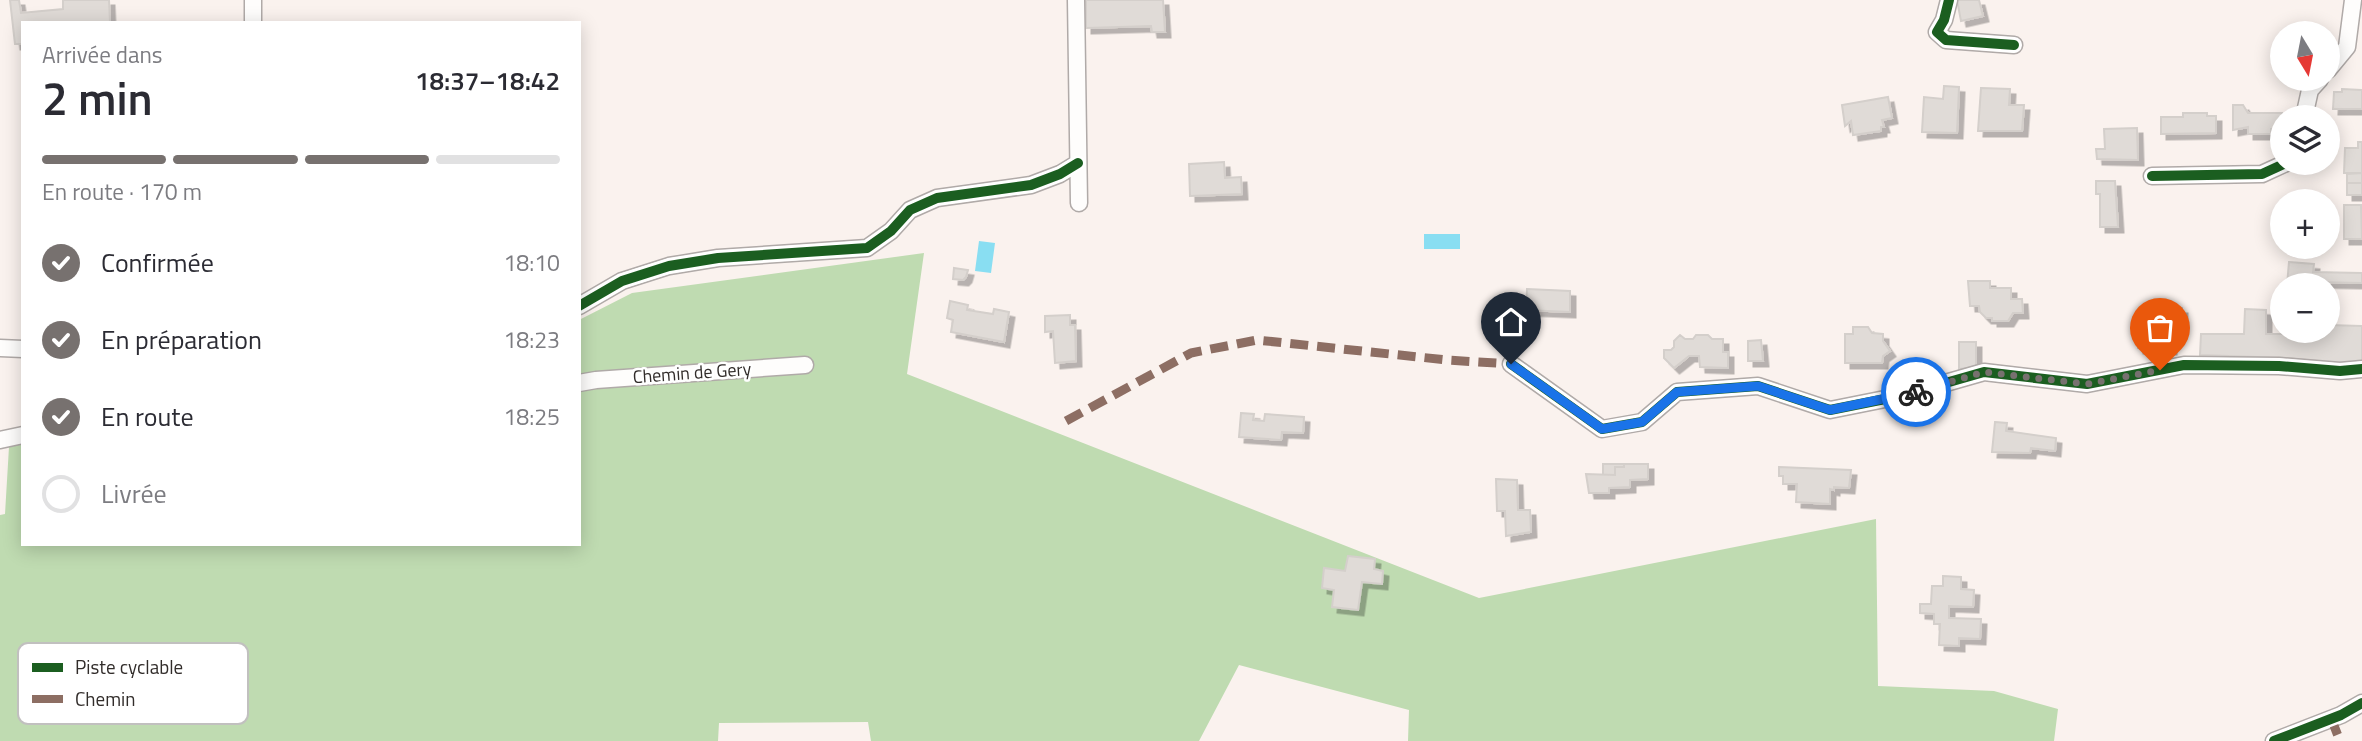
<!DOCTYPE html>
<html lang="fr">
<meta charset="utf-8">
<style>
:root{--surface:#fff;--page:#f7f7f7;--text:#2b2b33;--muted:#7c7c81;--line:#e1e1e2;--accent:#77716f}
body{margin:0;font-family:"Titillium Web",sans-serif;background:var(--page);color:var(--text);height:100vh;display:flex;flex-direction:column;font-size:26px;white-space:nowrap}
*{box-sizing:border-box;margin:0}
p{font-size:23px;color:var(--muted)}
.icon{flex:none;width:38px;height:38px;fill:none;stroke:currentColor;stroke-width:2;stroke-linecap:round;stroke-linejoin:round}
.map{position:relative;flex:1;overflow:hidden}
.panel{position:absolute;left:21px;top:21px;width:560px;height:525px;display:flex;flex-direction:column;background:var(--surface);border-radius:0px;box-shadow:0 4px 18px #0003}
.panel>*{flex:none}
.needle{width:46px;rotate:170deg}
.tools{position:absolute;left:2270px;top:21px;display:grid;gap:14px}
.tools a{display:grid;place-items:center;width:70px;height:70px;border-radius:50%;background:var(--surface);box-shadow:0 4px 18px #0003;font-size:35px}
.pin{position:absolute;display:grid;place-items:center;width:60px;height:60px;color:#fff;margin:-72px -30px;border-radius:50% 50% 50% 0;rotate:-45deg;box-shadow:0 0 7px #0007}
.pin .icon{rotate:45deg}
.courier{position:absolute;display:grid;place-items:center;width:70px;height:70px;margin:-35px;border:5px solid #1a73e8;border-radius:50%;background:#fff;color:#222;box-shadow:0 2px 9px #0007}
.overview em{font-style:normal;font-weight:600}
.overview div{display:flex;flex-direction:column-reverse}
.overview{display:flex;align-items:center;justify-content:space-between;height:119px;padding:0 21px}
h1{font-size:46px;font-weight:600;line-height:52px}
.bar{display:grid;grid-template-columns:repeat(4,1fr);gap:10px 7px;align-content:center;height:84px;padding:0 21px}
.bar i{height:9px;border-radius:5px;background:var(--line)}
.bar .on{background:var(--accent)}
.bar p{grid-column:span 4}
ol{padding:0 21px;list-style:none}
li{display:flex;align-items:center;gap:21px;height:77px}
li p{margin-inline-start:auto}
li .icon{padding:7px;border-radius:50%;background:var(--accent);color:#fff;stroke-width:4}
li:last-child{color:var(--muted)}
li i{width:38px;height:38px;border:4px solid var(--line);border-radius:50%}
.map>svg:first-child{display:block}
.forest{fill:#bfdbb1}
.water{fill:#89def2}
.building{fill:#e0dbd7;stroke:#d4cfcb;stroke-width:2;filter:url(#shadow)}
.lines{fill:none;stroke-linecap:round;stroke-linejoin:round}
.street-casing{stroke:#b0aaa8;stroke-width:19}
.street{stroke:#fefdfc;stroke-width:16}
.quiet{stroke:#8d6e63;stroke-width:9;stroke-dasharray:18 9;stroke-linecap:butt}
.cycleway-casing{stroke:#fff;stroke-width:15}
.cycleway{stroke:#1b5e20;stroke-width:10}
.done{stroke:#77716f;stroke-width:7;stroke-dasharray:0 12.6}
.route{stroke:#1a73e8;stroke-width:9}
.labels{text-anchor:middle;stroke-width:5;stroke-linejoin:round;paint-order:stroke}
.street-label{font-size:18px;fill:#312c2a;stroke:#fff}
.key{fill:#fff;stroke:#c1c0bf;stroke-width:2}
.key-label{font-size:19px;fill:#312c2a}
</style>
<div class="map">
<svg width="2362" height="741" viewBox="0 0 2362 741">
<defs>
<filter id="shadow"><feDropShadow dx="5.5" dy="5.5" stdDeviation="0" flood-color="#0004"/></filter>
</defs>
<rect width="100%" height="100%" fill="#faf2ee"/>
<path class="forest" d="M924 253 907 374 1479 598 1876 519 1878 686 1994 691 2058 709 2054 741H1408L1409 710 1239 665 1199 741H871L868 722 719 723 718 741H0V515L5 514 9 447 23 444V544H579V320L632 293Z"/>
<path class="water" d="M1424 234H1460V249H1424Z
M979 241 995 243 991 273 975 271Z"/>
<path class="building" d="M10 0H19L21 13 63 9V0H109L110 23H23V44H15Z
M1086 0H1163L1165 32H1152L1151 26 1086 28Z
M1957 0H1979L1983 16 1961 21Z
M1944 86 1959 87 1957 133 1922 132 1924 97 1943 99Z
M1981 88 2010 89 2009 105H2024L2022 131H1978Z
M2342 89 2362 90V109H2333L2334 92H2342Z
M1888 97 1892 118 1882 120 1884 127H1881V131L1853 135 1851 121 1845 126 1842 105Z
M2233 105H2243L2248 113H2282V130L2271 129V134H2248V127L2233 130Z
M2183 113H2207V116H2216V133L2161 134V117H2183Z
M2137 128 2138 160 2097 159 2096 149H2105L2104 129Z
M2358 142H2362V173H2344L2345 148H2358Z
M1224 162 1225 178 1241 177 1242 194 1190 196 1189 164Z
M2362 173V183H2347V174Z
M2096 181H2115L2118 227H2100V194H2096Z
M2347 183H2362V195H2347Z
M2344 205H2361L2362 239H2344Z
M2289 262 2314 264 2313 272 2362 273V283L2313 282V285H2287Z
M954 268 968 270 966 277 963 280 953 279Z
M1968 281H1990V288H2011V299H2022L2023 313H2013L2008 321H1992V318H1986L1980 312 1979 306H1970Z
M1527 289 1570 291V312L1526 310Z
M950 301 968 305 967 310 993 314 994 309 1009 312 1004 342 951 332 953 320 947 318Z
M2167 308H2182L2181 319H2172V313H2167Z
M2245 309 2266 310V334H2284V331H2328V325L2362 326V362L2348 364 2286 358 2200 355 2201 334H2244Z
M1070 315V325H1075L1076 361 1055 363 1053 331 1045 332V316Z
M2166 325V337H2171V349L2138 348V326Z
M1853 327H1868L1872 333 1883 334V341L1890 351 1883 356 1882 363H1845V334H1853Z
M1680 335 1685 339H1693L1696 335H1708L1712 339H1723V352H1728V368L1700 367 1699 356H1689L1674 368 1664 358V350H1671L1674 347V341Z
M1761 340 1763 361H1748V341Z
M1959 342H1976V367L1959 369Z
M1241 413 1254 414 1253 420 1264 421 1265 414 1304 417 1303 433 1282 432 1281 440 1239 437Z
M1995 422 2007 423 2006 431 2056 438 2055 451 2031 448 2030 453 1992 452Z
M1603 464H1624V467H1615V475H1603Z
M1624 464H1648V479L1630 480V487L1609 488V493H1589L1586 474 1615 475V467H1624Z
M1779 467 1851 470 1849 488 1834 487V490L1830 489V504L1796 502 1797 484H1783V476H1779Z
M1496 479 1517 480 1518 510H1530L1531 532 1506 536 1505 511H1497Z
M1348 556 1375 559 1374 569 1383 571 1382 584 1362 582 1358 610 1332 607 1334 590 1322 588 1324 568 1345 571Z
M1943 576 1961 577V589L1974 590 1973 607 1949 606V618L1981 619 1980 639 1959 638V646L1939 645 1940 624H1934V614L1920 613V604H1931L1932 586H1943Z"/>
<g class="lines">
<defs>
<path id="street" d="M1076 0 1079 203
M1949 0 1944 20 1937 32 1946 40 2014 45
M253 23V0
M2328 70 2347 47 2353 0
M2304 117 2310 90 2320 79
M2152 176 2262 174 2286 163
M579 306 622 281 669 266 718 258 867 248 891 231 910 210 937 198 1031 185 1060 174 1078 163
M0 348 23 349
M1511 364 1602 429 1642 422 1677 392 1758 386 1830 410 1900 396 1984 372 2087 384 2184 365 2279 366 2340 371 2362 369
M579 383 596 380 805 365
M0 440 23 435
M2274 741 2341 715 2362 703"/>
</defs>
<use href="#street" class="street-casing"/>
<use href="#street" class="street"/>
<path class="quiet" d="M1066 421 1191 353 1257 340 1447 360 1511 364
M2331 718 2340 741"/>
<defs>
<path id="cycleway" d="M1949 0 1944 20 1937 32 1946 40 2014 45
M2152 176 2262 174 2286 163
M579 306 622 281 669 266 718 258 867 248 891 231 910 210 937 198 1031 185 1060 174 1078 163
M1511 364 1602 429 1642 422 1677 392 1758 386 1830 410 1900 396 1984 372 2087 384 2184 365 2279 366 2340 371 2362 369
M2274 741 2341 715 2362 703"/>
</defs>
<use href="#cycleway" class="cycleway-casing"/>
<use href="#cycleway" class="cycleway"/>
</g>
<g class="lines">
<path class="done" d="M1916 392 1984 372 2087 384 2160 370"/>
<path class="route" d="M1511 364 1602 429 1642 422 1677 392 1758 386 1830 410 1916 392"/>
</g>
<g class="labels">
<g class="street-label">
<text transform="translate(692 373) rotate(-4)" y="6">Chemin de Gery</text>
</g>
</g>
<rect x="18" y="643" width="230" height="81" rx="10" class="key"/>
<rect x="32" y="663" width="31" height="9" fill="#1b5e20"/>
<rect x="32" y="695" width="31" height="8" fill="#8d6e63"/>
<g class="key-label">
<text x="75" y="674">Piste cyclable</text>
<text x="75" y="706">Chemin</text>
</g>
</svg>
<div class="tools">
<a><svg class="needle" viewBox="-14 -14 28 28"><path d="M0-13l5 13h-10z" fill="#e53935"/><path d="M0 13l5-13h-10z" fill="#7c7c81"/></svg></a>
<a><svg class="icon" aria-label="layers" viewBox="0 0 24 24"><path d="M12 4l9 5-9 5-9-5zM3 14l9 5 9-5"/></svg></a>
<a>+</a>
<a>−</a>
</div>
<div class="pin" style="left:2160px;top:370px;background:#ea580c"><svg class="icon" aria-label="bag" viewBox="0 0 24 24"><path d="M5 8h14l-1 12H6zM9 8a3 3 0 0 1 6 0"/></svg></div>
<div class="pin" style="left:1511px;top:364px;background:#1f2937"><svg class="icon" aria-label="home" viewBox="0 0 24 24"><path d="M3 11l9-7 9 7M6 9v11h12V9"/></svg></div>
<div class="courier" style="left:1916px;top:392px"><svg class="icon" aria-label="bike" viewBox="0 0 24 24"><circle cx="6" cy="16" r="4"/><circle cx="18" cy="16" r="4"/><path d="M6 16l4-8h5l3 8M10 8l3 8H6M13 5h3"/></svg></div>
<section class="panel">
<div class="overview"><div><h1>2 min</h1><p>Arrivée dans</p></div><em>18:37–18:42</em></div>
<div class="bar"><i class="on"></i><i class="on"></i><i class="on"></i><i></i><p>En route · 170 m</p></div>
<ol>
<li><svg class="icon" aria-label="check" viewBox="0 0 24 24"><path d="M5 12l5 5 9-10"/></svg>Confirmée<p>18:10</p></li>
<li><svg class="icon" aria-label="check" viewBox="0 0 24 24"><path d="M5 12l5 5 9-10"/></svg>En préparation<p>18:23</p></li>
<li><svg class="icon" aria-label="check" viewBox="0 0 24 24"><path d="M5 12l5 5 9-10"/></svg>En route<p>18:25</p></li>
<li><i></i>Livrée</li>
</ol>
</section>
</div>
